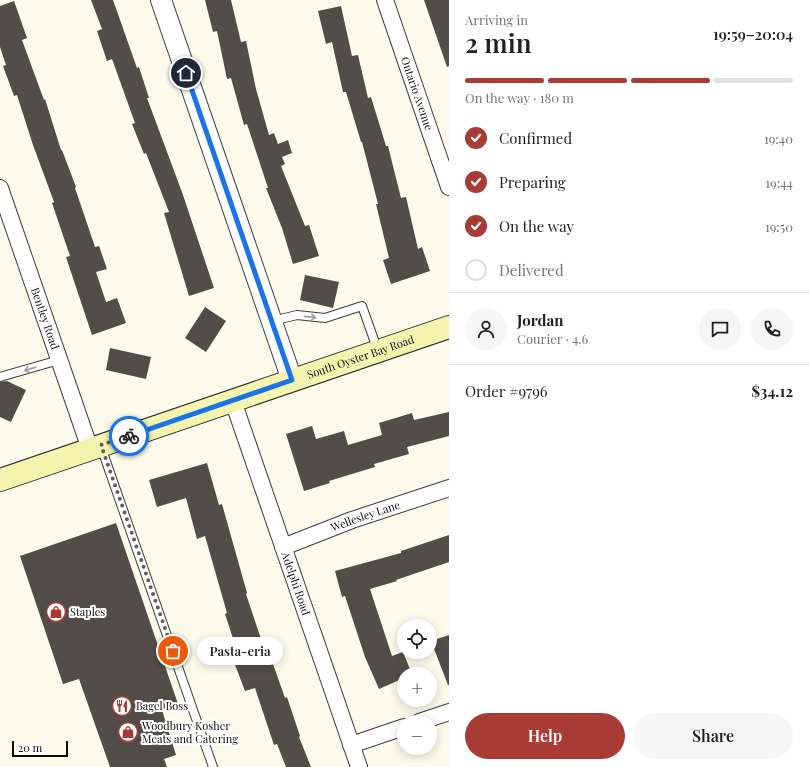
<!DOCTYPE html>
<meta charset="utf-8">
<style>
:root{--surface:#fff;--page:#f6f6f6;--text:#202124;--muted:#757577;--line:#e0e0e0;--accent:#a83c35}
body{margin:0;font-family:"Playfair Display",serif;background:var(--page);color:var(--text);height:100vh;display:flex;flex-direction:column;font-size:15px;white-space:nowrap}
*{box-sizing:border-box;margin:0}
p{font-size:13px;color:var(--muted)}
.icon{flex:none;width:22px;height:22px;fill:none;stroke:currentColor;stroke-width:2;stroke-linecap:round;stroke-linejoin:round}
.map{position:relative;flex:1;overflow:hidden}
.panel{display:flex;flex-direction:column;background:var(--surface);width:360px}
.panel>*{flex:none}
.controls{position:absolute;left:397px;top:619px;display:grid;gap:8px}
.controls a{display:grid;place-items:center;width:40px;height:40px;border-radius:50%;background:var(--surface);box-shadow:0 2px 10px #0003;font-size:20px}
.scale{position:absolute;left:12px;bottom:10px;width:56px;box-sizing:border-box;padding-left:4px;border:2px solid #0a0a0a;border-top:0;font-size:11px;line-height:14px;white-space:nowrap;color:#0a0a0a;-webkit-text-stroke:3px #fff;paint-order:stroke}
.pin{position:absolute;display:grid;place-items:center;width:34px;height:34px;color:#fff;margin:-17px;border:2px solid #fff;border-radius:50%;box-shadow:0 1px 4px #0007}
.courier{position:absolute;display:grid;place-items:center;width:40px;height:40px;margin:-20px;border:3px solid #1a73e8;border-radius:50%;background:#fff;color:#222;box-shadow:0 1px 5px #0007}
.bubble{position:absolute;height:28px;border-radius:14px;background:var(--surface);box-shadow:0 2px 10px #0003;font-size:13px;font-weight:600;line-height:28px;text-align:center}
.summary em{font-style:normal;font-weight:600}
.summary div{display:flex;flex-direction:column-reverse}
.summary{display:flex;align-items:center;justify-content:space-between;height:68px;padding:0 16px}
h1{font-size:26px;font-weight:600;line-height:30px}
.bar{display:grid;grid-template-columns:repeat(4,1fr);gap:6px 4px;align-content:center;height:48px;padding:0 16px}
.bar i{height:5px;border-radius:3px;background:var(--line)}
.bar .current{background:var(--accent)}
.bar p{grid-column:span 4}
.line{display:flex;align-items:center;gap:10px;padding:0 16px;border-top:1px solid var(--line)}
.line div{flex:1}
.round{display:grid;place-items:center;flex:none;width:42px;height:42px;border-radius:21px;background:var(--page)}
ol{padding:0 16px;list-style:none}
li{display:flex;align-items:center;gap:12px;height:44px}
li p{margin-inline-start:auto}
li .icon{padding:4px;border-radius:50%;background:var(--accent);color:#fff;stroke-width:4}
li:last-child{color:var(--muted)}
li i{width:22px;height:22px;border:2px solid var(--line);border-radius:50%}
.action{display:flex;gap:8px;margin-top:auto;padding:8px 16px}
.action a{flex:1;height:46px;border-radius:24px;background:var(--accent);color:#fff;font-size:16px;font-weight:600;line-height:46px;text-align:center}
.action a+a{background:var(--page);color:var(--text)}
main{display:flex;flex:1;min-height:0}
.map>svg:first-child{display:block}
.building{fill:#524d48}
.lines{fill:none;stroke-linecap:round;stroke-linejoin:round}
.service-casing{stroke:#3d3d3d;stroke-width:10}
.minor-casing{stroke:#3d3d3d;stroke-width:18}
.tertiary-casing{stroke:#3d3d3d;stroke-width:22}
.secondary-casing{stroke:#2c2c2c;stroke-width:24}
.service{stroke:#fff;stroke-width:8}
.minor{stroke:#fff;stroke-width:16}
.tertiary{stroke:#fff;stroke-width:20}
.secondary{stroke:#f4f4ae;stroke-width:22}
.oneway{stroke:#9d9d9d}
.done{stroke:#5f5e59;stroke-width:4;stroke-dasharray:0 7.2}
.route{stroke:#1a73e8;stroke-width:5}
.labels{text-anchor:middle;stroke-width:4;stroke-linejoin:round;paint-order:stroke}
.street-label{font-size:11px;fill:#0a0a0a;stroke:#fff}
.poi-label{font-size:11px;fill:#0a0a0a;stroke:#fff;text-anchor:start}
</style>
<main>
<div class="map">
<svg width="449" height="767" viewBox="0 0 449 767">
<rect width="100%" height="100%" fill="#fcfbeb"/>
<path class="building" d="M91 0H113L137 68 139 67 149 98H147L183 195 214 288 189 296 164 213 169 212 146 153 144 154 132 124 135 123 112 59 107 61 97 31 102 29Z
M205 0H231L241 42 246 41 256 89 269 135 274 133 278 144 288 140 292 153 282 157 285 164 281 166 305 226 309 225 319 256 293 264 282 228 266 188H268L247 124 244 125 231 78 227 79 217 31 213 32Z
M424 0H449V66L447 67Z
M14 1 27 38 22 40 44 100 45 99 61 150H62L76 187 75 188 95 247 99 246 107 269 96 272 106 302 117 298 126 323 92 335 66 257 70 256 52 203 54 202 33 145 17 95 14 96 3 66 6 65 0 47V6Z
M341 6 352 56 358 55 368 98 371 97 386 146H388L401 198 406 197 418 249 422 247 430 271 391 284 383 260 389 258 376 204H378L362 142H361L346 92H343L332 42 326 44 318 11Z
M305 275 339 282 333 308 300 300Z
M205 307 226 321 206 352 185 338Z
M110 348 151 357 146 379 106 370Z
M7 381 26 390 11 422 0 417V382Z
M449 412V436L407 447 409 454 374 464 375 467 329 481 330 483 304 491 286 434 312 426 316 439 344 431 348 445 382 435 379 423 412 413 414 420Z
M207 463 219 505 222 504 247 593 246 594 265 651 268 650 285 698 287 697 300 736 299 737 311 767H286L277 744 274 745 255 688 245 691 234 662 240 660 225 614 227 613 205 536 197 539 186 498 157 507 149 480Z
M116 523 178 704 162 710 176 755 164 759 167 767H110L79 679 63 684 20 556Z
M449 535V562L396 580 397 581 370 589 392 656 403 652 412 674H404V678L379 689 365 657 345 596 342 597 335 571 401 553V551Z
M449 635V685H448L431 641Z"/>
<g class="lines">
<defs>
<path id="service" d="M272 321 297 315 325 318 362 306 378 351
M0 377 59 360
M101 447 213 767"/>
<g id="minor">
<path id="s1" d="M385 0 449 187"/>
<path id="s2" d="M0 188 90 449"/>
<path id="s3" d="M233 401 359 767"/>
<path id="s4" d="M283 547 352 520 449 488"/>
<path d="M419 722 449 712"/>
<path d="M351 745 404 727"/>
</g>
<path id="tertiary" d="M161 0 292 380"/>
<g id="secondary">
<path id="s5" d="M0 480 449 327"/>
</g>
</defs>
<use href="#service" class="service-casing"/>
<use href="#minor" class="minor-casing"/>
<use href="#tertiary" class="tertiary-casing"/>
<use href="#secondary" class="secondary-casing"/>
<use href="#service" class="service"/>
<use href="#minor" class="minor"/>
<use href="#tertiary" class="tertiary"/>
<use href="#secondary" class="secondary"/>
</g>
<defs><path id="oneway-shaft" d="M-6 0H5M1.5-3L5.5 0L1.5 3" fill="none" stroke-width="1.6" stroke-linecap="round" stroke-linejoin="round"/></defs>
<g class="oneway">
<use href="#oneway-shaft" transform="translate(310 317) rotate(6)"/>
<use href="#oneway-shaft" transform="translate(30 369) rotate(164)"/>
</g>
<g class="lines">
<path class="done" d="M129 436 101 445 173 651"/>
<path class="route" d="M129 436 292 380 186 73"/>
</g>
<defs>
<symbol id="shop-ring" viewBox="-11 -11 22 22"><circle r="9.5" fill="#fff" stroke="#a83c35" stroke-width="1.5"/><path d="M-5-2.5h2.3a2.7 3.5 0 0 1 5.4 0H5L5.5 6h-11ZM-1.5-2.5h3a1.5 2.3 0 0 0-3 0Z" fill="#a83c35"/></symbol>
<symbol id="restaurant-ring" viewBox="-11 -11 22 22"><circle r="9.5" fill="#fff" stroke="#a83c35" stroke-width="1.5"/><path d="M-5-6h1v4h1v-4h1v4h1v-4h1v5L-1.5 .5V6h-2V.5L-5-1ZM5-6V6H3V1.5H1.5Q1.5-4 5-6Z" fill="#a83c35"/></symbol>
</defs>
<g fill-rule="evenodd">
<use href="#shop-ring" x="45" y="601" width="22" height="22"/>
<use href="#restaurant-ring" x="111" y="695" width="22" height="22"/>
<use href="#shop-ring" x="117" y="721" width="22" height="22"/>
</g>
<g class="labels">
<g class="street-label">
<text dy="4" stroke="none"><textPath href="#s1" startOffset="99">Ontario Avenue</textPath></text>
<text dy="4" stroke="none"><textPath href="#s2" startOffset="138">Bentley Road</textPath></text>
<text dy="4" stroke="none"><textPath href="#s5" startOffset="381">South Oyster Bay Road</textPath></text>
<text dy="4" stroke="none"><textPath href="#s4" startOffset="88">Wellesley Lane</textPath></text>
<text dy="4" stroke="none"><textPath href="#s3" startOffset="193">Adelphi Road</textPath></text>
</g>
<g class="poi-label">
<text x="70" y="616">Staples</text>
<text x="136" y="710">Bagel Boss</text>
<text x="142" y="730">Woodbury Kosher<tspan x="142" dy="13">Meats and Catering</tspan></text>
</g>
</g>
</svg>
<div class="controls">
<a><svg class="icon" aria-label="locate" viewBox="0 0 24 24"><circle cx="12" cy="12" r="6"/><path d="M12 2v4M12 18v4M2 12h4M18 12h4"/></svg></a>
<a>+</a>
<a>−</a>
</div>
<div class="scale">20 m</div>
<div class="pin" style="left:173px;top:651px;background:#ea580c"><svg class="icon" aria-label="bag" viewBox="0 0 24 24"><path d="M5 8h14l-1 12H6zM9 8a3 3 0 0 1 6 0"/></svg></div>
<div class="pin" style="left:186px;top:73px;background:#1f2937"><svg class="icon" aria-label="home" viewBox="0 0 24 24"><path d="M3 11l9-7 9 7M6 9v11h12V9"/></svg></div>
<div class="courier" style="left:129px;top:436px"><svg class="icon" aria-label="bike" viewBox="0 0 24 24"><circle cx="6" cy="16" r="4"/><circle cx="18" cy="16" r="4"/><path d="M6 16l4-8h5l3 8M10 8l3 8H6M13 5h3"/></svg></div>
<div class="bubble" style="left:197px;top:637px;width:86px">Pasta-eria</div>
</div>
<section class="panel">
<div class="summary"><div><h1>2 min</h1><p>Arriving in</p></div><em>19:59–20:04</em></div>
<div class="bar"><i class="current"></i><i class="current"></i><i class="current"></i><i></i><p>On the way · 180 m</p></div>
<ol>
<li><svg class="icon" aria-label="check" viewBox="0 0 24 24"><path d="M5 12l5 5 9-10"/></svg>Confirmed<p>19:40</p></li>
<li><svg class="icon" aria-label="check" viewBox="0 0 24 24"><path d="M5 12l5 5 9-10"/></svg>Preparing<p>19:44</p></li>
<li><svg class="icon" aria-label="check" viewBox="0 0 24 24"><path d="M5 12l5 5 9-10"/></svg>On the way<p>19:50</p></li>
<li><i></i>Delivered</li>
</ol>
<div class="line" style="height:72px"><a class="round"><svg class="icon" aria-label="person" viewBox="0 0 24 24"><circle cx="12" cy="8" r="4"/><path d="M4 21q1-7 8-7t8 7"/></svg></a><div><b>Jordan</b><p>Courier · 4.6</p></div><a class="round"><svg class="icon" aria-label="chat" viewBox="0 0 24 24"><path d="M4 5h16v11H9l-5 4z"/></svg></a><a class="round"><svg class="icon" aria-label="phone" viewBox="0 0 24 24"><path d="M5 4h4l2 5-3 2q2 4 5 5l2-3 5 2v4C11 20 4 13 5 4z"/></svg></a></div>
<div class="line" style="height:52px"><div>Order #9796</div><b>$34.12</b></div>
<div class="action"><a>Help</a><a>Share</a></div>
</section>
</main>
